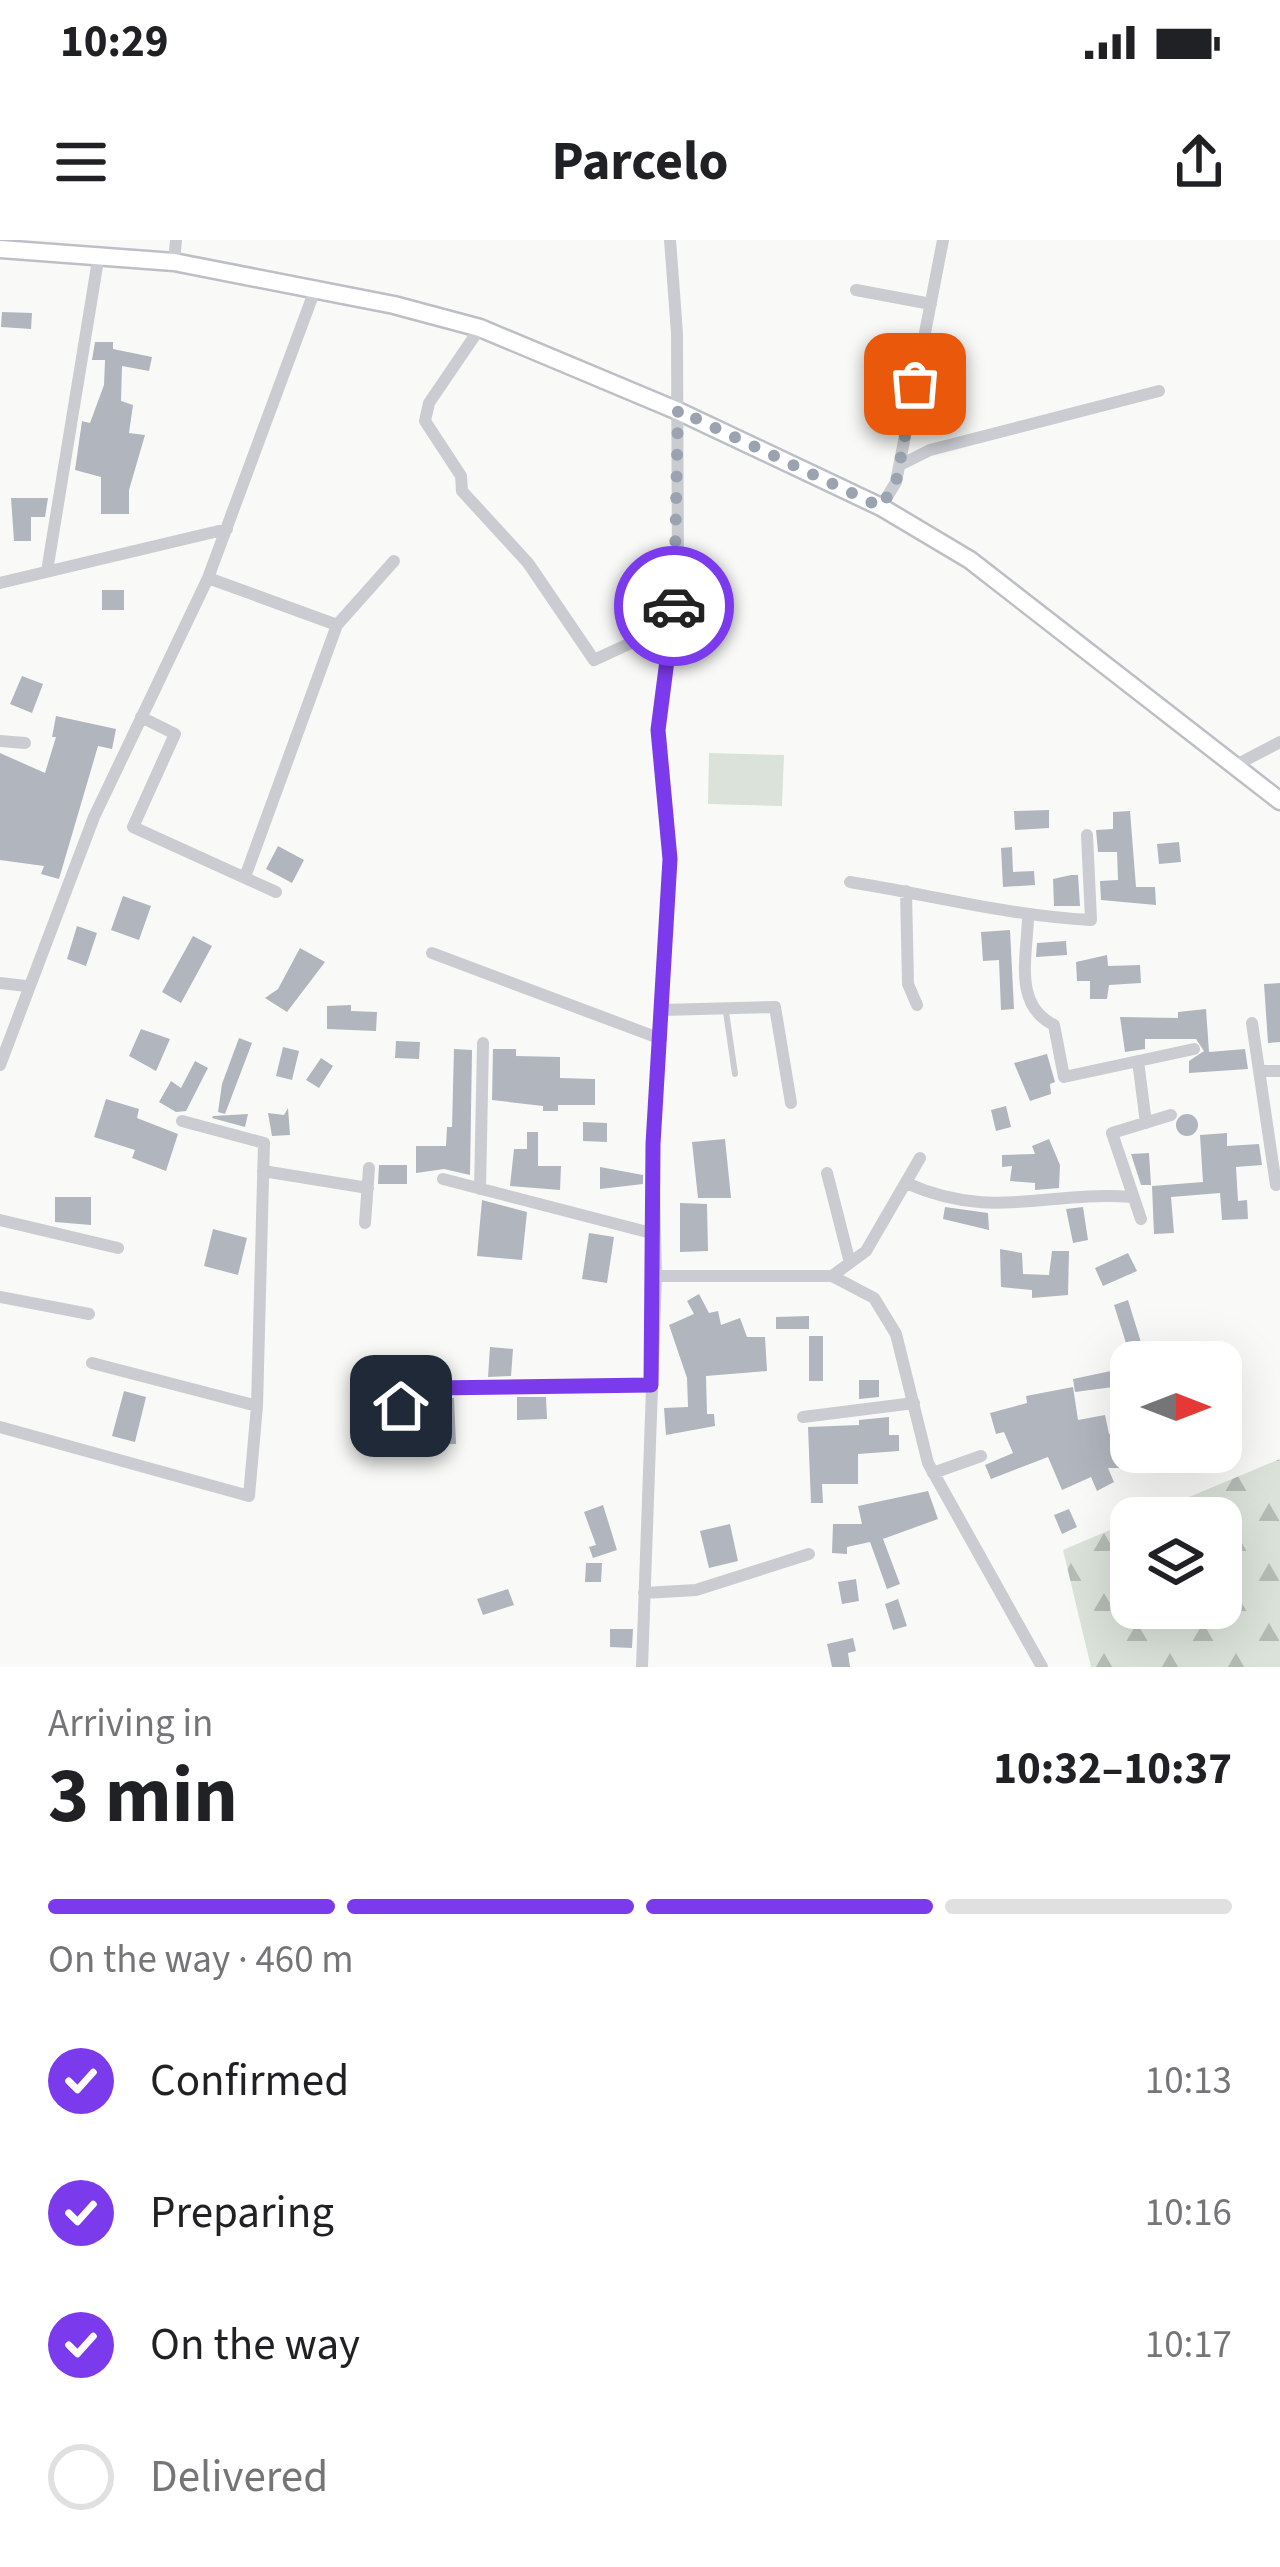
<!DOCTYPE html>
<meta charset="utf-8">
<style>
:root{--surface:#fff;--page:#f6f6f6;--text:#202124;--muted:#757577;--line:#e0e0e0;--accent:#7c3aed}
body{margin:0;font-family:"Source Sans 3",sans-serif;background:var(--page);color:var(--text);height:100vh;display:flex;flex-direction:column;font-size:45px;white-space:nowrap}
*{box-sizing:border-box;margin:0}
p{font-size:39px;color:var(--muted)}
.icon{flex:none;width:66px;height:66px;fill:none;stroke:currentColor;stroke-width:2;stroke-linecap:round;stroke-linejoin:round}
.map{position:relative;height:1427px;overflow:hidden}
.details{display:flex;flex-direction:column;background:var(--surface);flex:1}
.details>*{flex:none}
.needle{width:78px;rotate:90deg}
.buttons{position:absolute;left:1110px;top:1101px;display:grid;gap:24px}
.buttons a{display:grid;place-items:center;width:132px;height:132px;border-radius:24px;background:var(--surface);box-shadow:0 12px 48px #0002;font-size:60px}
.pin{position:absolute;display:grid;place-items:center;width:102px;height:102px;color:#fff;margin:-51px;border-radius:24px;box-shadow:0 6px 18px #0006}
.courier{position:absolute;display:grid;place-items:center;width:120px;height:120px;margin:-60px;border:9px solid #7c3aed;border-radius:50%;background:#fff;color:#222;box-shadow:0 3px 15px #0007}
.headline em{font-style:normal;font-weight:700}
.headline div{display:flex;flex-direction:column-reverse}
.headline{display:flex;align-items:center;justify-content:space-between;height:204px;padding:0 48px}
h1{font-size:78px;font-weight:700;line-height:90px}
.bar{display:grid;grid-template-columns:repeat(4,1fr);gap:18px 12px;align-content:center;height:144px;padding:0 48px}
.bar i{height:15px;border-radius:9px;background:var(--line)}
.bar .active{background:var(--accent)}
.bar p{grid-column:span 4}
ol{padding:0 48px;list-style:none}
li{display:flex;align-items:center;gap:36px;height:132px}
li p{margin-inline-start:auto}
li .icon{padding:12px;border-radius:50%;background:var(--accent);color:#fff;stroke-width:4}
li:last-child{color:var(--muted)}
li i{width:66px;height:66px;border:6px solid var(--line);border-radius:50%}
.status{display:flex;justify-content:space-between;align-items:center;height:84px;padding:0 60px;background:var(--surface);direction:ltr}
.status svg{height:33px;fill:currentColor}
header{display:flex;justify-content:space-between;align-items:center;height:156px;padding:0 48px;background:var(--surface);font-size:54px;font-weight:700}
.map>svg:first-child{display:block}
.forest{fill:url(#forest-firs)}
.garden{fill:#dae2d9}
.building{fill:#b0b5be}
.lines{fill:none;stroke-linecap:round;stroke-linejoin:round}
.secondary-casing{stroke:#bcbfc5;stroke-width:21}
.lane{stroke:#caccd1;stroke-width:6}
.street{stroke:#caccd1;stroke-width:12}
.secondary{stroke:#fff;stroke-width:16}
.done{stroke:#9ba2b0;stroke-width:12;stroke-dasharray:0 21.6}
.route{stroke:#7c3aed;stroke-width:15}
</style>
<div class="status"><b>10:29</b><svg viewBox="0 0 49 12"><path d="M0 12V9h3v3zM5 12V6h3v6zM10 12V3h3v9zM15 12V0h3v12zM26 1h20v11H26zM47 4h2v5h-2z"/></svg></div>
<header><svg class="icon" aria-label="menu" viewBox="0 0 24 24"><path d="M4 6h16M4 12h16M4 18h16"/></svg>Parcelo<svg class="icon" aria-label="share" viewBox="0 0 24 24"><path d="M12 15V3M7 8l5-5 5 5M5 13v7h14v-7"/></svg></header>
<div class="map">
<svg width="1280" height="1427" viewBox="0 0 1280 1427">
<defs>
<pattern id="forest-firs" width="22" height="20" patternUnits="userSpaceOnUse" patternTransform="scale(3)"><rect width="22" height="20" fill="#dae2d9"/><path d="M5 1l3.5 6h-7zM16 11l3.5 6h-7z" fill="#b5bcb6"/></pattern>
</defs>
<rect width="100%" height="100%" fill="#f9faf8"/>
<path class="forest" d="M1280 1219V1427H1091L1063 1310 1131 1281V1368H1221V1278H1139Z"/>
<path class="garden" d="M709 513 784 515 782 566 708 564Z"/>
<path class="building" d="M2 72 32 73 31 89 1 87Z
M95 102H113V109L152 117 149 131 122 126 121 161 133 165 129 193 145 195 129 250V274H101V237L75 230 82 181 90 183 104 145 105 120H92Z
M11 258H48L45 277H31V301H14Z
M102 350H124V370H102Z
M22 436 43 444 32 473 10 464Z
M56 476 116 489 112 509 98 506 59 639 41 634 44 626 0 620V513L45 533 56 497H52Z
M1049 570V588L1015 590 1014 571Z
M1130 571 1136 647H1155L1156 665 1101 660 1100 641 1118 640 1117 612H1098L1096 590 1113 589V572Z
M1179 602 1181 622 1159 624 1157 604Z
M278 606 304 620 292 643 266 629Z
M1012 607 1013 632 1034 631 1035 645 1003 647 1001 608Z
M1071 635H1078L1080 666H1054L1053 639Z
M123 656 151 666 139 700 111 690Z
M77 686 97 693 86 726 67 719Z
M1010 690 1014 769 1001 770 999 720 983 721 981 692Z
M193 696 212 706 181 763 162 752Z
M1066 701 1067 715 1036 717 1037 703Z
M300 708 325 722 287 772 265 758 278 749Z
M1107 715 1108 726 1140 725 1141 743 1109 745 1107 759H1090V741H1077L1076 722Z
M1280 743V802L1268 803 1264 744Z
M351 765V771L377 772 376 791 327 789V766Z
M1206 769 1209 812 1245 809 1248 829 1189 833V821L1204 811 1196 799H1145V809L1125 812 1120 777 1178 778V772Z
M141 789 170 799 156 831 129 816Z
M239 798 252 803 225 874 218 872 222 844Z
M396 801 420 802 419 819 395 818Z
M283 807 299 811 292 840 276 836Z
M454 809 472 810 470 935 444 929 416 933V906H446L447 887H452Z
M493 809H516V816L560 817V838L595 839V865H558V871H543V866L492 860Z
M1047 814 1055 842 1050 844 1051 854 1030 861 1014 823Z
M321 818 333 826 319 848 306 840Z
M195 821 208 828 186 871 176 872 159 862 171 841 181 848Z
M106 859 139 869 137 878 178 894 166 931 132 918 135 910 94 897Z
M1006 866 1011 887 996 891 991 870Z
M288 868 290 895 272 896 268 873 284 875Z
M1176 885a11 11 0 1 1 22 0a11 11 0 1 1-22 0Z
M248 874 245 887 212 878 213 876Z
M583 882 607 883V902L583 901Z
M527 892H538V926H561L560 950 510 946 514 909H527Z
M1227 893V906L1259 904 1262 925 1236 927 1238 961 1247 960 1248 979 1222 980 1220 953 1171 957 1174 993 1154 994 1152 946 1203 942 1200 895Z
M725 899 731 958H698L692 902Z
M1049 899 1060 925 1059 948 1035 950V943L1010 941 1012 926 1002 927V915L1035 914 1032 906Z
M1149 913 1151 945H1141L1131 914Z
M379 925H407V944H378Z
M600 927 643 935V944L600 949Z
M55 957H91V985L55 982Z
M482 960 527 972 522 1020 477 1016Z
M680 963 707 964 708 1011 680 1012Z
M945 967 988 973 989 990 943 979Z
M1083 967 1088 1000 1073 1003 1066 969Z
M213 989 247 998 238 1035 204 1026Z
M589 993 614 997 607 1043 582 1039Z
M1000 1009 1022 1013 1023 1034 1049 1035 1052 1011H1069L1068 1055 1032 1058V1050L1001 1047Z
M1128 1013 1137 1031 1103 1046 1095 1028Z
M699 1054 709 1073 718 1071 721 1085 740 1078 747 1097H765L767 1131 706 1136 707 1174H714L715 1186 666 1195 664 1168 688 1167 687 1138 669 1085 694 1074 687 1061Z
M1128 1060 1147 1122H1132L1114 1065Z
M809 1076V1089H776V1077Z
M809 1096H823V1141H809Z
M490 1107 513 1109 511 1136 488 1137Z
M1111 1131 1113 1147 1075 1152 1073 1139Z
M859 1140H879V1157L859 1159Z
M1073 1147 1078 1180 1105 1175 1109 1194 1113 1193 1122 1228H1108L1114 1242 1097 1251 1091 1237 1062 1250 1048 1217 991 1239 985 1225 1013 1213 1004 1192 996 1194 990 1173 1027 1163 1026 1156Z
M124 1151 146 1157 135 1202 112 1196Z
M517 1157H546L547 1179 517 1180Z
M436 1158H454L456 1204 431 1205 428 1163Z
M889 1177V1195H899V1211L858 1214V1244H822L823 1263H811L808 1187 859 1185V1180Z
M928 1251 938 1279 883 1299 900 1344 887 1349 870 1302 847 1307V1314L832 1313 833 1284H862L858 1266Z
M603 1265 617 1310 593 1318 589 1307 596 1305 584 1272Z
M1069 1269 1077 1287 1062 1294 1054 1275Z
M730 1284 738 1321 709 1328 700 1291Z
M586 1323H602L601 1342H585Z
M856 1339 859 1361 842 1364 838 1342Z
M508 1349 514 1365 483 1375 477 1359Z
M898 1359 907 1386 893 1390 885 1364Z
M610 1389H633L632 1408 610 1407Z
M853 1398 856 1411 848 1413 850 1427H832L827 1404Z"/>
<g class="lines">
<defs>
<path id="secondary" d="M0 9 174 22 394 65 480 88 678 171 881 267 970 320 1280 561"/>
</defs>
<use href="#secondary" class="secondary-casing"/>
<path class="lane" d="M726 772 735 834"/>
<path class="street" d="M174 22 176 0
M856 50 931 64
M480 88 429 163 425 181 461 236 462 251 528 323 594 420 672 384
M900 225 930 210 1159 151
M881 267 896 242 943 0
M47 331 99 14
M208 338 337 385
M0 343 227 289
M141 477 175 494 133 587 276 652
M0 501 25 503
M1234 526 1280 502
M245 637 337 385 394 321
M850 642C931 655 1011 676 1091 680L1087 595
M906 651 908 744 917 765
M1028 677C1027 717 1013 765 1054 785L1064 837 1194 809
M432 713 661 799
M0 743 26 746
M662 770 775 767 791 863
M1252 783 1276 945
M1138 821 1146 883
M0 825 94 577 208 338 316 47
M1259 831H1280
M263 931 368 948
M827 933 850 1023
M443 939 655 994
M906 943C994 982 1046 950 1133 957
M480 949 483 803
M1141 979 1112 893 1171 875
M0 980 118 1008
M365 983 369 928
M656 1036H832L874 1058 896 1094 928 1223 1042 1427
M832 1036 866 1011 920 918
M0 1057 89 1074
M92 1123 257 1166
M401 1166 433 1148 651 1145
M803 1177 914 1163
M0 1187 249 1256 257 1166 264 903 182 881
M933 1233 981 1216
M644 1353 696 1350 809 1314
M642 1427 656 1036 653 904 670 618 658 490 678 340 677 93 670 0"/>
<use href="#secondary" class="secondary"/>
</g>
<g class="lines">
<path class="done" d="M674 366 678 170 881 267 896 242 915 144"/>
<path class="route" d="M401 1166 433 1148 651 1145 653 904 670 619 658 490 674 366"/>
</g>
</svg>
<div class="buttons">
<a><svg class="needle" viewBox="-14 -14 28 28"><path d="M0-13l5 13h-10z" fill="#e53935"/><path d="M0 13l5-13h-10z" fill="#757577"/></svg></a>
<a><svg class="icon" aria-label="layers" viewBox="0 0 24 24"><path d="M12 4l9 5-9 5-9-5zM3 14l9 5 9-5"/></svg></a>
</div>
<div class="pin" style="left:915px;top:144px;background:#ea580c"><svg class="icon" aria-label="bag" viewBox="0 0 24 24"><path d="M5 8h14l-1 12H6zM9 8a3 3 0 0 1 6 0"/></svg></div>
<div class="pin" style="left:401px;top:1166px;background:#1f2937"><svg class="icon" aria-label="home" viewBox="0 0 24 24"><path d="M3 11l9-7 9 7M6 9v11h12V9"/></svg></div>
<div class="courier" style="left:674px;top:366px"><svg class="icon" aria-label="car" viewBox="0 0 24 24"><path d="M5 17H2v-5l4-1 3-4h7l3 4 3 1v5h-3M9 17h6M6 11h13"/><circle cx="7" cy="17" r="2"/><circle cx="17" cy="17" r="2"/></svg></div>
</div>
<section class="details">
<div class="headline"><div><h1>3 min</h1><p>Arriving in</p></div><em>10:32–10:37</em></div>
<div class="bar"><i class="active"></i><i class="active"></i><i class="active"></i><i></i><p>On the way · 460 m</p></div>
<ol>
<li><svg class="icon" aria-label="check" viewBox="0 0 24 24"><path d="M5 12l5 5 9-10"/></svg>Confirmed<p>10:13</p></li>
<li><svg class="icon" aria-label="check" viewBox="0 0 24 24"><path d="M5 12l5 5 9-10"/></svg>Preparing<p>10:16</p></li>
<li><svg class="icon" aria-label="check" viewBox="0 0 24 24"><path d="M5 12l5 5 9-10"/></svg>On the way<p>10:17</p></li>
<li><i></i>Delivered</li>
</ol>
</section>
